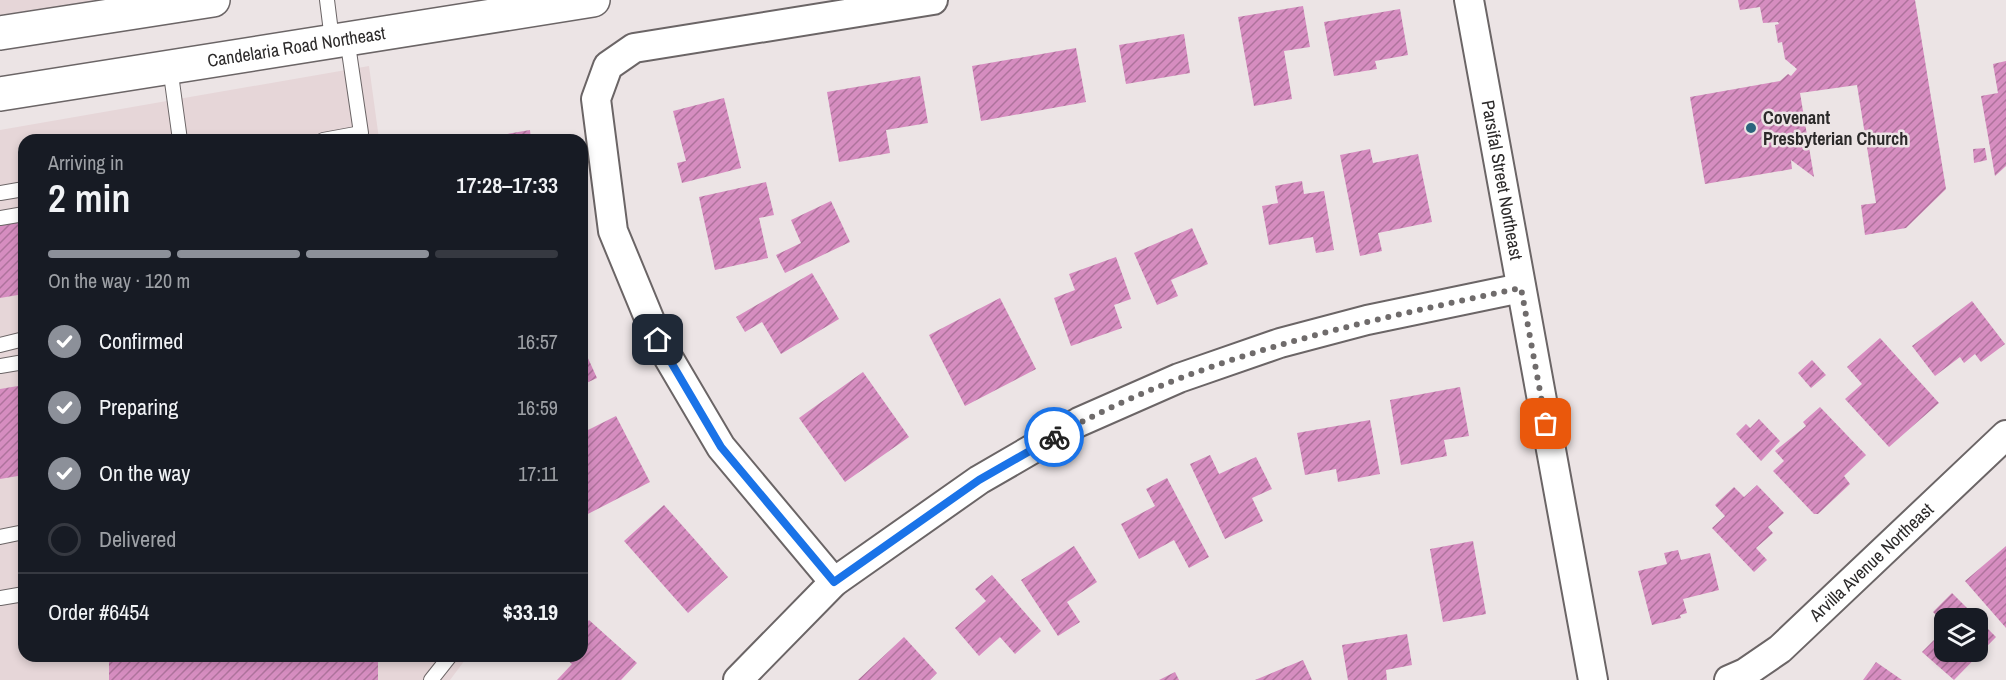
<!DOCTYPE html>
<meta charset="utf-8">
<style>
:root{--surface:#171b24;--page:#20242c;--text:#f1f3f6;--muted:#9ea1a6;--line:#363941;--accent:#8c9099}
body{margin:0;font-family:"Archivo Narrow",sans-serif;background:var(--page);color:var(--text);height:100vh;display:flex;flex-direction:column;font-size:22px;white-space:nowrap}
*{box-sizing:border-box;margin:0}
p{font-size:20px;color:var(--muted)}
.icon{flex:none;width:33px;height:33px;fill:none;stroke:currentColor;stroke-width:2;stroke-linecap:round;stroke-linejoin:round}
.map{position:relative;flex:1;overflow:hidden}
.sheet{position:absolute;left:18px;top:134px;width:570px;height:528px;display:flex;flex-direction:column;background:var(--surface);border-radius:18px;box-shadow:0 3px 9px #0003}
.sheet>*{flex:none}
.buttons{position:absolute;left:1934px;top:608px;display:grid;gap:12px}
.buttons a{display:grid;place-items:center;width:54px;height:54px;border-radius:12px;background:var(--surface);box-shadow:0 3px 9px #0003;font-size:30px}
.pin{position:absolute;display:grid;place-items:center;width:51px;height:51px;color:#fff;margin:-26px;border-radius:12px;box-shadow:0 3px 9px #0006}
.courier{position:absolute;display:grid;place-items:center;width:60px;height:60px;margin:-30px;border:4px solid #1a73e8;border-radius:50%;background:#fff;color:#222;box-shadow:0 2px 8px #0007}
.head em{font-style:normal;font-weight:600}
.head div{display:flex;flex-direction:column-reverse}
.head{display:flex;align-items:center;justify-content:space-between;height:102px;padding:0 30px}
h1{font-size:39px;font-weight:600;line-height:45px}
.bar{display:grid;grid-template-columns:repeat(4,1fr);gap:9px 6px;align-content:center;height:72px;padding:0 30px}
.bar i{height:8px;border-radius:4px;background:var(--line)}
.bar .active{background:var(--accent)}
.bar p{grid-column:span 4}
.line{display:flex;align-items:center;gap:15px;padding:0 30px;border-top:2px solid var(--line)}
.line div{flex:1}
ol{padding:0 30px;list-style:none}
li{display:flex;align-items:center;gap:18px;height:66px}
li p{margin-inline-start:auto}
li .icon{padding:6px;border-radius:50%;background:var(--accent);color:#fff;stroke-width:4}
li:last-child{color:var(--muted)}
li i{width:33px;height:33px;border:3px solid var(--line);border-radius:50%}
.map>svg:first-child{display:block}
.built{fill:#e6d6d8}
.building{fill:url(#building-hatch)}
.lines{fill:none;stroke-linecap:round;stroke-linejoin:round}
.lane-casing{stroke:#6b6566;stroke-width:16}
.street-casing{stroke:#6b6566;stroke-width:32}
.secondary-casing{stroke:#6b6566;stroke-width:36}
.lane{stroke:#fff;stroke-width:14}
.street{stroke:#fff;stroke-width:28}
.secondary{stroke:#fff;stroke-width:33}
.done{stroke:#6f6b6b;stroke-width:6;stroke-dasharray:0 10.8}
.route{stroke:#1a73e8;stroke-width:8}
.poi-dot{fill:#2a647d;stroke:#ece4e5;stroke-width:2}
.labels{text-anchor:middle;stroke-width:5;stroke-linejoin:round;paint-order:stroke}
.street-label{font-size:18px;fill:#2c2a2a;stroke:#ece4e5}
.poi-label{font-size:18px;font-weight:bold;fill:#2c2a2a;stroke:#ece4e5;text-anchor:start}
</style>
<div class="map">
<svg width="2006" height="680" viewBox="0 0 2006 680">
<defs>
<pattern id="building-hatch" width="6" height="6" patternUnits="userSpaceOnUse" patternTransform="scale(1.5)"><rect width="6" height="6" fill="#d68dc0"/><path d="M-1 1l2-2M0 6l6-6M5 7l2-2" fill="none" stroke="#ae739c"/></pattern>
</defs>
<rect width="100%" height="100%" fill="#ece4e5"/>
<path class="built" d="M0 0H99L0 15Z
M369 66 379 139 24 140V656H468L450 680H0V130Z"/>
<path class="building" d="M1738 0H1915L1946 189 1906 228 1865 235 1861 205 1876 203 1857 85 1800 93 1814 177 1791 160 1792 169 1705 184 1690 97 1780 81 1788 74 1791 76 1797 69 1785 59 1782 42 1778 43 1775 25 1779 24 1778 22 1763 23 1760 7 1740 10Z
M1303 6 1310 47 1284 51 1292 99 1254 106 1238 17Z
M1400 9 1408 55 1375 61 1377 69 1334 76 1324 22Z
M1184 34 1190 73 1126 84 1119 45Z
M1076 48 1086 102 981 121 972 66Z
M2006 61V166L1995 176 1981 96 1998 93 1993 64Z
M920 76 928 123 886 130 890 153 839 162 827 92Z
M724 98 741 168 682 183 677 163 686 161 673 111Z
M530 130 531 140H484V138Z
M1985 148 1987 160 1974 163 1973 149Z
M1370 149 1373 163 1418 154 1432 222 1378 233 1382 251 1360 256 1340 155Z
M1302 181 1304 194 1324 191 1334 250 1316 253 1313 237 1269 245 1262 206 1278 203 1275 186Z
M766 182 774 215 759 218 768 258 715 270 699 197Z
M831 201 850 242 785 273 776 255 801 243 791 220Z
M24 221V294L0 298V225Z
M1192 228 1208 264 1171 280 1178 296 1157 305 1134 253Z
M1116 257 1131 299 1114 305 1122 328 1071 346 1054 298 1075 290 1069 274Z
M812 273 839 319 781 354 762 322 745 332 736 317Z
M1000 298 1036 369 965 406 929 335Z
M1972 301 2005 344 1981 362 1975 354 1964 363 1960 357 1935 376 1912 346Z
M1880 338 1939 403 1889 447 1845 399 1862 384 1847 367Z
M582 345 597 378 582 385Z
M1812 360 1826 375 1811 388 1798 373Z
M863 372 909 437 845 482 799 418Z
M24 385V475L0 479V389Z
M1460 387 1469 436 1444 440 1447 456 1401 465 1390 400Z
M1820 407 1866 455 1844 476 1850 484 1818 514H1814L1773 471 1784 461 1775 451 1806 426 1803 422Z
M616 416 650 482 582 517V433Z
M1759 419 1780 441 1761 461 1736 434 1746 424 1750 428Z
M1370 420 1380 474 1338 482 1336 469 1305 475 1297 433Z
M1210 455 1219 474 1256 457 1272 489 1252 498 1263 521 1225 539 1190 464Z
M1167 478 1209 557 1189 568 1174 540 1139 559 1121 524 1155 506 1146 489Z
M1757 485 1784 513 1768 527 1773 533 1756 548 1767 560 1754 572 1712 528 1725 516 1715 505 1734 487 1744 497Z
M664 505 728 577 688 613 624 541Z
M1473 541 1486 614 1443 622 1430 549Z
M1074 546 1097 582 1067 602 1080 622 1058 636 1021 580Z
M2006 546V628L1965 581Z
M1678 550 1681 560 1710 553 1719 590 1683 599 1687 613 1680 615 1681 618 1652 625 1638 571 1667 564 1664 553Z
M992 575 1041 631 1015 654 1000 637 979 656 955 628 986 601 975 589Z
M1952 593 1996 637 1954 680 1922 652 1944 630V651H1977V618H1944V623L1933 612Z
M589 620 637 663 621 680H557L572 664 562 656H582V628Z
M1407 634 1412 665 1386 670 1387 680H1348L1342 645Z
M904 637 937 673 930 680H858Z
M109 656H378V680H109Z
M1303 660 1312 680H1255Z
M1876 662 1902 680H1863Z
M1175 672 1179 680H1159Z"/>
<g class="lines">
<defs>
<path id="lane" d="M327 0 332 40
M170 67 180 140
M323 140 361 133 347 38
M0 193 24 189
M0 218 24 214
M0 345 24 339
M0 366 24 362
M0 537 24 532
M0 598 24 594
M431 680 450 656"/>
<g id="street">
<path id="s1" d="M1469 0 1593 680"/>
<path d="M834 582 721 447 658 340 613 231 596 99 608 66 634 48 933 0"/>
<path d="M738 680 834 582 979 480 1079 422 1179 378 1280 343 1367 320 1521 288"/>
<path id="s2" d="M1729 680 1745 673 1780 649 2006 435"/>
</g>
<g id="secondary">
<path d="M0 33 213 0"/>
<path id="s3" d="M0 94 593 0"/>
</g>
</defs>
<use href="#lane" class="lane-casing"/>
<use href="#street" class="street-casing"/>
<use href="#secondary" class="secondary-casing"/>
<use href="#lane" class="lane"/>
<use href="#street" class="street"/>
<use href="#secondary" class="secondary"/>
</g>
<g class="lines">
<path class="done" d="M1054 437C1199 355 1361 322 1521 288L1546 424"/>
<path class="route" d="M658 340 721 447 834 582 979 480 1054 437"/>
</g>
<circle class="poi-dot" cx="1751" cy="128" r="6"/>
<g class="labels">
<g class="street-label">
<text dy="6" stroke="none"><textPath href="#s3" startOffset="300">Candelaria Road Northeast</textPath></text>
<text dy="6" stroke="none"><textPath href="#s1" startOffset="183">Parsifal Street Northeast</textPath></text>
<text dy="6" stroke="none"><textPath href="#s2" startOffset="186">Arvilla Avenue Northeast</textPath></text>
</g>
<g class="poi-label">
<text x="1763" y="124">Covenant<tspan x="1763" dy="21">Presbyterian Church</tspan></text>
</g>
</g>
</svg>
<div class="buttons">
<a><svg class="icon" aria-label="layers" viewBox="0 0 24 24"><path d="M12 4l9 5-9 5-9-5zM3 14l9 5 9-5"/></svg></a>
</div>
<div class="pin" style="left:1546px;top:424px;background:#ea580c"><svg class="icon" aria-label="bag" viewBox="0 0 24 24"><path d="M5 8h14l-1 12H6zM9 8a3 3 0 0 1 6 0"/></svg></div>
<div class="pin" style="left:658px;top:340px;background:#1f2937"><svg class="icon" aria-label="home" viewBox="0 0 24 24"><path d="M3 11l9-7 9 7M6 9v11h12V9"/></svg></div>
<div class="courier" style="left:1054px;top:437px"><svg class="icon" aria-label="bike" viewBox="0 0 24 24"><circle cx="6" cy="16" r="4"/><circle cx="18" cy="16" r="4"/><path d="M6 16l4-8h5l3 8M10 8l3 8H6M13 5h3"/></svg></div>
<section class="sheet">
<div class="head"><div><h1>2 min</h1><p>Arriving in</p></div><em>17:28–17:33</em></div>
<div class="bar"><i class="active"></i><i class="active"></i><i class="active"></i><i></i><p>On the way · 120 m</p></div>
<ol>
<li><svg class="icon" aria-label="check" viewBox="0 0 24 24"><path d="M5 12l5 5 9-10"/></svg>Confirmed<p>16:57</p></li>
<li><svg class="icon" aria-label="check" viewBox="0 0 24 24"><path d="M5 12l5 5 9-10"/></svg>Preparing<p>16:59</p></li>
<li><svg class="icon" aria-label="check" viewBox="0 0 24 24"><path d="M5 12l5 5 9-10"/></svg>On the way<p>17:11</p></li>
<li><i></i>Delivered</li>
</ol>
<div class="line" style="height:78px"><div>Order #6454</div><b>$33.19</b></div>
</section>
</div>
